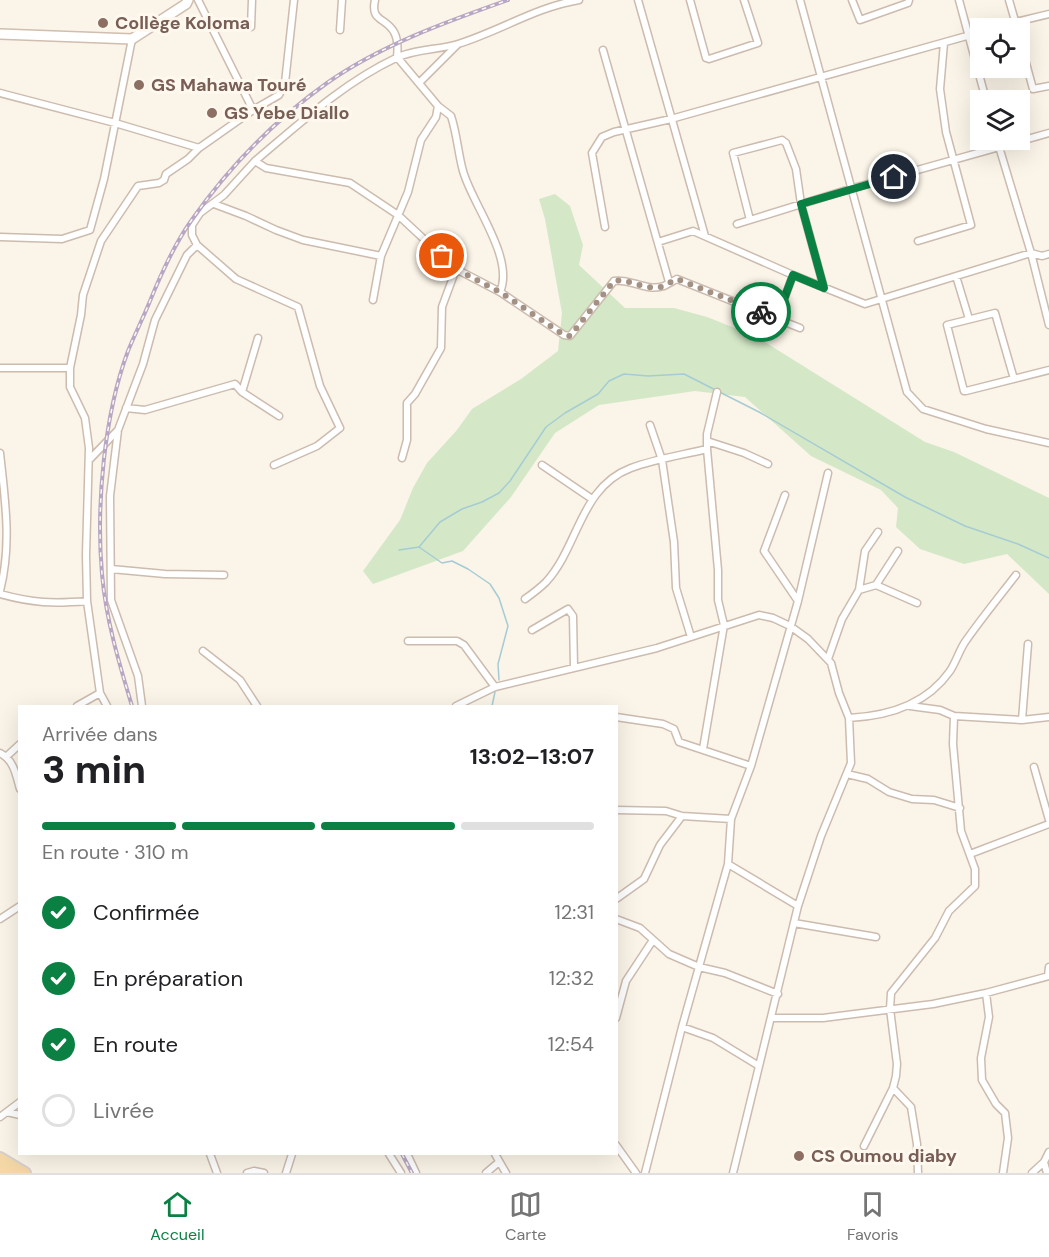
<!DOCTYPE html>
<html lang="fr">
<meta charset="utf-8">
<style>
:root{--surface:#fff;--page:#f6f6f6;--text:#202124;--muted:#757577;--line:#e0e0e0;--accent:#0b8043}
body{margin:0;font-family:"DM Sans",sans-serif;background:var(--page);color:var(--text);height:100vh;display:flex;flex-direction:column;font-size:22px;white-space:nowrap}
*{box-sizing:border-box;margin:0}
p{font-size:20px;color:var(--muted)}
.icon{flex:none;width:33px;height:33px;fill:none;stroke:currentColor;stroke-width:2;stroke-linecap:round;stroke-linejoin:round}
.map{position:relative;flex:1;overflow:hidden}
.sheet{position:absolute;left:18px;top:705px;width:600px;height:450px;display:flex;flex-direction:column;background:var(--surface);border-radius:0px;box-shadow:0 6px 24px #0002}
.sheet>*{flex:none}
.tools{position:absolute;left:970px;top:18px;display:grid;gap:12px}
.tools a{display:grid;place-items:center;width:60px;height:60px;border-radius:0px;background:var(--surface);box-shadow:0 6px 24px #0002;font-size:30px}
.pin{position:absolute;display:grid;place-items:center;width:51px;height:51px;color:#fff;margin:-26px;border:3px solid #fff;border-radius:50%;box-shadow:0 2px 6px #0007}
.courier{position:absolute;display:grid;place-items:center;width:60px;height:60px;margin:-30px;border:4px solid #0b8043;border-radius:50%;background:#fff;color:#222;box-shadow:0 2px 8px #0007}
.summary em{font-style:normal;font-weight:700}
.summary div{display:flex;flex-direction:column-reverse}
.summary{display:flex;align-items:center;justify-content:space-between;height:102px;padding:0 24px}
h1{font-size:39px;font-weight:700;line-height:45px}
.bar{display:grid;grid-template-columns:repeat(4,1fr);gap:9px 6px;align-content:center;height:72px;padding:0 24px}
.bar i{height:8px;border-radius:4px;background:var(--line)}
.bar .selected{background:var(--accent)}
.bar p{grid-column:span 4}
ol{padding:0 24px;list-style:none}
li{display:flex;align-items:center;gap:18px;height:66px}
li p{margin-inline-start:auto}
li .icon{padding:6px;border-radius:50%;background:var(--accent);color:#fff;stroke-width:4}
li:last-child{color:var(--muted)}
li i{width:33px;height:33px;border:3px solid var(--line);border-radius:50%}
.tab-bar{display:flex;justify-content:space-around;align-items:center;height:84px;border-top:2px solid var(--line);background:var(--surface);font-size:16px;color:var(--muted)}
.tab-bar a{display:grid;justify-items:center;gap:3px}
.tab-bar .selected{color:var(--accent)}
.map>svg:first-child{display:block}
.green{fill:#d4e8c7}
.lines{fill:none;stroke-linecap:round;stroke-linejoin:round}
.stream{stroke:#a5ccd4;stroke-width:1.5}
.street-casing{stroke:#ccbcaf;stroke-width:9}
.secondary-casing{stroke:#d0beaf;stroke-width:12}
.primary-casing{stroke:#d8d1cd;stroke-width:14}
.street{stroke:#fff;stroke-width:6}
.secondary{stroke:#fff;stroke-width:9}
.primary{stroke:#f4d8a6;stroke-width:10}
.rail-casing{stroke:#b7a7c4;stroke-width:4}
.rail{stroke:#fef8ee;stroke-width:1.5;stroke-dasharray:4.5;stroke-linecap:butt}
.done{stroke:#a39184;stroke-width:6;stroke-dasharray:0 10.8}
.route{stroke:#0b8043;stroke-width:8}
.education-dot{fill:#8d6e63;stroke:#fef8ee;stroke-width:2}
.labels{text-anchor:middle;stroke-width:6;stroke-linejoin:round;paint-order:stroke}
.education-label{font-size:18px;font-weight:bold;fill:#785e54;stroke:#fef8ee;text-anchor:start}
</style>
<div class="map">
<svg width="1049" height="1173" viewBox="0 0 1049 1173">
<rect width="100%" height="100%" fill="#fbf4e8"/>
<path class="green" d="M555 194 570 206 583 245 579 265 625 308H674L707 317 755 336 925 442 954 452 1049 498V594L1007 554 964 564 920 549 896 527 898 508 881 490 811 456 745 397 695 391 599 405 555 433 511 497 463 551 373 584 363 571 400 520 413 488 427 463 457 430 472 409 521 379 558 351 562 313 545 219 539 199Z"/>
<g class="lines">
<path class="stream" d="M419 547 442 563 452 561 468 569 490 584 499 598 508 626 498 664 499 680
M399 550 419 547 440 522 462 509 482 502 499 493 510 481 546 427 565 413 598 394 609 381 624 374 648 376 684 374 759 412 905 497 965 526 1018 544 1049 558
M492 706 495 692"/>
<defs>
<path id="street" d="M198 0 253 110
M375 0C370 22 386 17 394 32 398 39 398 48 397 57L438 106 436 117 421 140 408 192 381 256
M579 0C536 7 500 31 458 44 438 50 414 49 396 58 343 83 299 124 255 161L266 168 350 183 398 215 456 269 500 292 564 335 570 336 614 281C630 278 646 292 664 286 668 284 673 281 677 279L800 328
M638 0 705 236
M690 0 706 58 709 59 758 43 744 0
M800 0 907 392 923 409 986 429 1049 443
M852 0 860 20 908 3 909 0
M959 0 986 100
M1009 0 1017 28
M251 27 252 0
M991 28 1049 14
M340 30 342 0
M1020 41 1033 89 1049 86
M603 50 669 282
M419 83 457 45
M0 93 115 123 199 148
M438 106 451 116C457 134 458 153 463 171 472 204 515 258 500 292
M997 140 1031 253 1049 325
M214 204 246 216 276 230 303 240 381 256 373 300
M750 220 733 153 782 140 786 143 796 169 801 204 824 288
M737 224 850 189 1049 133
M605 227 592 153 602 137 614 132 671 119 981 32
M0 237 62 239 90 230 104 179 132 39
M918 241 971 225 946 132 940 89 944 43
M658 242 693 231 793 275 865 304 1031 253 1042 256 1049 254
M197 245 236 279 298 307 320 386 340 428 317 446 274 465
M956 276 969 319
M777 318 793 275
M0 368H70L81 315 83 295 101 241 138 186 159 183 164 180 166 174 188 159 199 148 253 110 279 95 285 83 294 0
M70 368V387L85 418 89 448 86 555 87 601 100 693 107 706
M1014 379 995 313 947 325 964 391H966L1049 370
M242 392 258 338
M126 408 145 410 235 384 242 392 279 416
M650 425 662 460 674 542 676 588 691 637
M707 441 744 453 768 464
M0 453C5 500 12 544 0 591
M402 458 407 440V403L415 394 441 348 442 307 456 269
M90 459 118 430
M542 465 592 499
M785 495 764 551 798 601
M111 569 165 574 224 575
M876 585 917 603
M859 590 865 551 878 532
M0 594C33 603 53 604 87 601
M525 599C532 594 540 588 546 582 579 546 580 487 631 468 655 459 682 455 707 449
M532 630 568 609 573 616 574 668
M408 641H457L464 645 495 687
M203 651 240 680 257 706
M828 659 842 619 859 590 876 585 898 551
M77 706 100 693
M142 706 138 676 111 600 110 496 118 430 143 364 155 320 187 255 197 245 192 235V225L200 213 224 195 255 161
M456 706 495 687 657 648 759 615 773 618 790 626 808 639 831 663 839 693 849 718 851 763 821 836 798 906 733 1173
M910 706 940 710 954 716 1022 720 1049 717
M616 717 663 724 674 729 679 742 751 766
M849 718C889 716 927 704 950 671 956 662 959 651 965 642 981 619 999 597 1016 575
M1022 720 1028 644
M703 749 724 625 718 600V570L707 449V434L717 392
M0 753C14 760 16 775 20 789
M7 756 20 744
M1034 767 1049 820
M847 774 868 779 889 792 912 799 934 800 960 808
M616 810 666 811 682 816 731 819
M970 854 1049 824
M728 864 798 906
M616 899 644 879 660 845 682 816
M0 919 20 906
M616 919 640 928 669 954 699 967 725 973 778 994
M794 923 876 937
M1048 976 1049 967
M986 993 989 1017 981 1058 982 1080 996 1104 1005 1113 1008 1138 1003 1173
M616 1018 626 981 653 940
M772 1018H823L933 1004 986 993 1049 976
M682 1027 713 1038 759 1066
M893 1088 911 1107 917 1144 918 1173
M7 1112 20 1115
M0 1117 20 1102
M616 1145 636 1173
M864 1146 893 1088 896 1076 897 1064 890 1009 891 993 935 938 949 911 975 886V869L961 831 953 744 954 716
M210 1154 217 1173
M389 1154 401 1173
M407 1154 416 1173
M495 1154 506 1173
M1044 1162 1047 1173
M247 1173 254 1171 264 1173
M286 1173 292 1154
M486 1173 499 1162
M645 1173 682 1027 728 864 731 819 751 766 798 601 828 473
M1032 1173 1044 1162 1049 1152"/>
<path id="secondary" d="M0 34 132 39 186 4 188 0"/>
<path id="primary" d="M0 1158 25 1173
M0 1168 9 1173"/>
</defs>
<use href="#street" class="street-casing"/>
<use href="#secondary" class="secondary-casing"/>
<use href="#primary" class="primary-casing"/>
<use href="#street" class="street"/>
<use href="#secondary" class="secondary"/>
<use href="#primary" class="primary"/>
<defs>
<path id="rail" d="M132 706C119 663 106 620 102 574 96 506 104 415 128 351 135 334 143 318 150 301 161 274 174 245 191 221 228 168 275 120 327 83 381 45 446 22 508 0
M402 1154 412 1173"/>
</defs>
<use href="#rail" class="rail-casing"/>
<use href="#rail" class="rail"/>
</g>
<g class="lines">
<path class="done" d="M442 256 456 269 500 292 564 335 570 336 614 281C630 278 646 292 664 286 668 284 672 281 677 279L761 312"/>
<path class="route" d="M761 312 777 318 793 275 824 288 801 204 894 177"/>
</g>
<g class="education-dot">
<circle cx="103" cy="23" r="6"/>
<circle cx="139" cy="85" r="6"/>
<circle cx="212" cy="113" r="6"/>
<circle cx="799" cy="1156" r="6"/>
</g>
<g class="labels">
<g class="education-label">
<text x="115" y="29">Collège Koloma</text>
<text x="151" y="91">GS Mahawa Touré</text>
<text x="224" y="119">GS Yebe Diallo</text>
<text x="811" y="1162">CS Oumou diaby</text>
</g>
</g>
</svg>
<div class="tools">
<a><svg class="icon" aria-label="locate" viewBox="0 0 24 24"><circle cx="12" cy="12" r="6"/><path d="M12 2v4M12 18v4M2 12h4M18 12h4"/></svg></a>
<a><svg class="icon" aria-label="layers" viewBox="0 0 24 24"><path d="M12 4l9 5-9 5-9-5zM3 14l9 5 9-5"/></svg></a>
</div>
<div class="pin" style="left:442px;top:256px;background:#ea580c"><svg class="icon" aria-label="bag" viewBox="0 0 24 24"><path d="M5 8h14l-1 12H6zM9 8a3 3 0 0 1 6 0"/></svg></div>
<div class="pin" style="left:894px;top:177px;background:#1f2937"><svg class="icon" aria-label="home" viewBox="0 0 24 24"><path d="M3 11l9-7 9 7M6 9v11h12V9"/></svg></div>
<div class="courier" style="left:761px;top:312px"><svg class="icon" aria-label="bike" viewBox="0 0 24 24"><circle cx="6" cy="16" r="4"/><circle cx="18" cy="16" r="4"/><path d="M6 16l4-8h5l3 8M10 8l3 8H6M13 5h3"/></svg></div>
<section class="sheet">
<div class="summary"><div><h1>3 min</h1><p>Arrivée dans</p></div><em>13:02–13:07</em></div>
<div class="bar"><i class="selected"></i><i class="selected"></i><i class="selected"></i><i></i><p>En route · 310 m</p></div>
<ol>
<li><svg class="icon" aria-label="check" viewBox="0 0 24 24"><path d="M5 12l5 5 9-10"/></svg>Confirmée<p>12:31</p></li>
<li><svg class="icon" aria-label="check" viewBox="0 0 24 24"><path d="M5 12l5 5 9-10"/></svg>En préparation<p>12:32</p></li>
<li><svg class="icon" aria-label="check" viewBox="0 0 24 24"><path d="M5 12l5 5 9-10"/></svg>En route<p>12:54</p></li>
<li><i></i>Livrée</li>
</ol>
</section>
</div>
<nav class="tab-bar">
<a class="selected"><svg class="icon" aria-label="home" viewBox="0 0 24 24"><path d="M3 11l9-7 9 7M6 9v11h12V9"/></svg>Accueil</a>
<a><svg class="icon" aria-label="map" viewBox="0 0 24 24"><path d="M3 6l6-2 6 2 6-2v14l-6 2-6-2-6 2zM9 4v14M15 6v14"/></svg>Carte</a>
<a><svg class="icon" aria-label="saved" viewBox="0 0 24 24"><path d="M7 4h10v16l-5-4-5 4z"/></svg>Favoris</a>
</nav>
